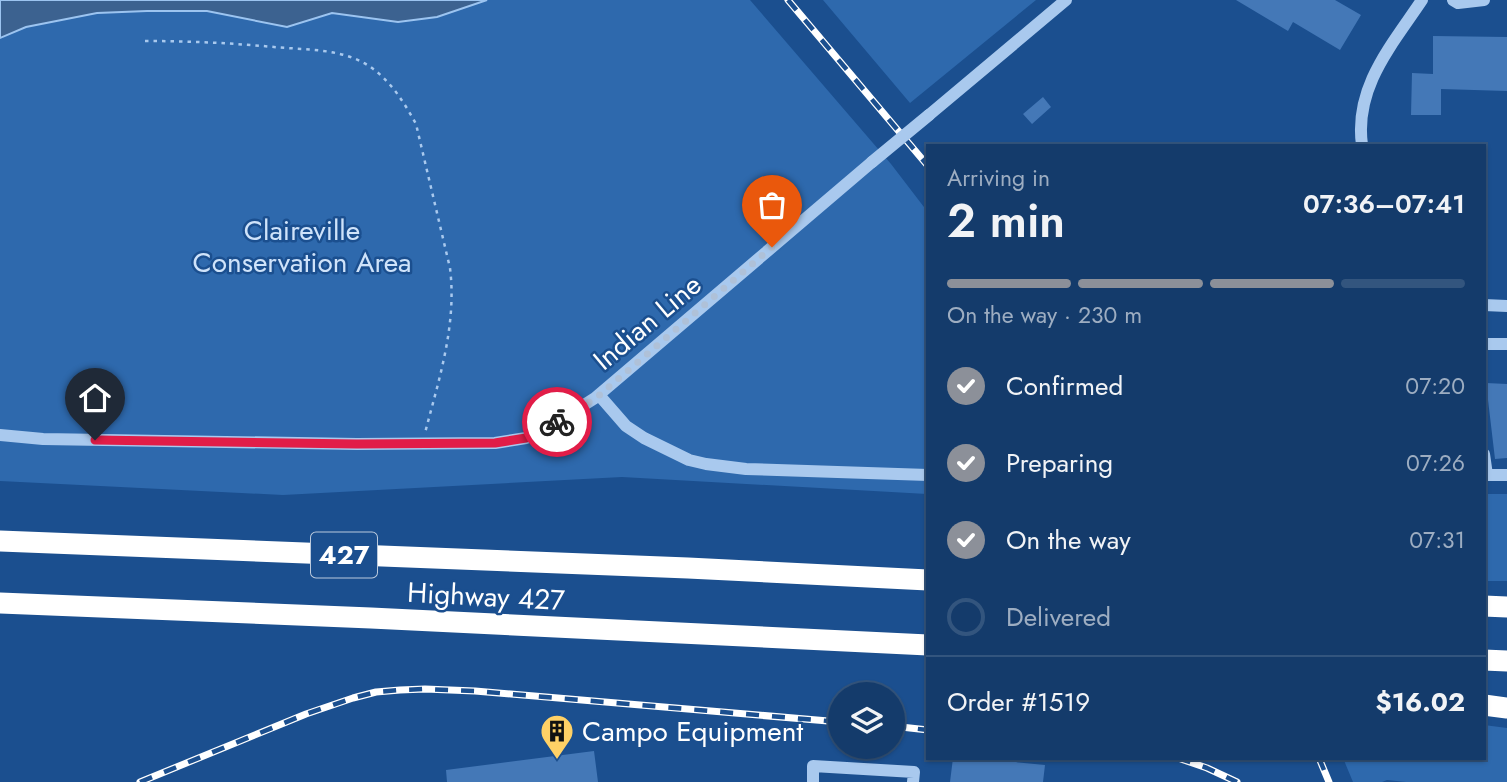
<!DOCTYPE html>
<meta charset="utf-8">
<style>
:root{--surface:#143b6b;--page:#214673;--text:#f1f3f6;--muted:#9dadc1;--line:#33557e;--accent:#8c9099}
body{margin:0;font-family:Jost,sans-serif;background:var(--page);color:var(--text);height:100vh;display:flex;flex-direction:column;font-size:26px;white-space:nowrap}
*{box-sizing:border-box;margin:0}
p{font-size:23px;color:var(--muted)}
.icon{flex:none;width:38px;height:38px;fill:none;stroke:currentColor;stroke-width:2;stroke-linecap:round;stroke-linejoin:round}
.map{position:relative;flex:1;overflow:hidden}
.side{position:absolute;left:926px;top:144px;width:560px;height:616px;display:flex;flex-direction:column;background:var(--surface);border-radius:0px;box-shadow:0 2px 5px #0004,0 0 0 2px var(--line)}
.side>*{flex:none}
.buttons{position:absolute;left:828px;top:682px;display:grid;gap:14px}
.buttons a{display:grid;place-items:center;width:77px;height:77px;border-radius:50%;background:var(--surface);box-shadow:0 2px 5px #0004,0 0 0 2px var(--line);font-size:35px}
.pin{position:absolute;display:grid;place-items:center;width:60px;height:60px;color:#fff;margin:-72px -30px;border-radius:50% 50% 50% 0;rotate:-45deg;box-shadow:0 0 7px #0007}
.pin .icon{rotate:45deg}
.courier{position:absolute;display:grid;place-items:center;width:70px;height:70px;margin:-35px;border:5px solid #e11d48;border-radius:50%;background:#fff;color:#222;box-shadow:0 2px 9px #0007}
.summary em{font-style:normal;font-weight:600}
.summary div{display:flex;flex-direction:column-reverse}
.summary{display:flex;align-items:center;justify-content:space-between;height:119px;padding:0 21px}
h1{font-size:46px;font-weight:600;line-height:52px}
.bar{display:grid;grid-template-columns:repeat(4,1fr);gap:10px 7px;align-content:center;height:84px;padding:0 21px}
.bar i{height:9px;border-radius:5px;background:var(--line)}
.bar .on{background:var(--accent)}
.bar p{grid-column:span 4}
.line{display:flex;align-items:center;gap:18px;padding:0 21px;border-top:2px solid var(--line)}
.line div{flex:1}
ol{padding:0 21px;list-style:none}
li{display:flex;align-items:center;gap:21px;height:77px}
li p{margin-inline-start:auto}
li .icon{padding:7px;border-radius:50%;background:var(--accent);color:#fff;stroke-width:4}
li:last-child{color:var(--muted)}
li i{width:38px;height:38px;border:4px solid var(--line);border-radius:50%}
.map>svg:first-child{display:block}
.green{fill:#2e69ad}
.water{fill:#3c6290;stroke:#9cc4f0;stroke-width:2}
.building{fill:#4478b7}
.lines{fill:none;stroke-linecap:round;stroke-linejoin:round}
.path{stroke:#a9c9ee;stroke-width:2.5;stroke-dasharray:3.5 5;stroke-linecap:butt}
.minor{stroke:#a9c9ee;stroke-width:12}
.highway{stroke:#fff;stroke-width:21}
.rail-casing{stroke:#fff;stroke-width:7}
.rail{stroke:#1b4f8f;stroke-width:4.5;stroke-dasharray:13;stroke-linecap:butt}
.minor-bridge{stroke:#a9c9ee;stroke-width:12}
.done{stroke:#afc1d8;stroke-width:7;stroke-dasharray:0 12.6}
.route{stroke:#e11d48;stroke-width:9}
.labels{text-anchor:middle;stroke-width:5;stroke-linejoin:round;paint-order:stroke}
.shield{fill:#1b4f8f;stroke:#bbcadd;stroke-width:2}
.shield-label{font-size:26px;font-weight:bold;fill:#fff}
.park-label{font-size:28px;fill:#cfe3fa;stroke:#1b4f8f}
.street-label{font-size:28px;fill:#fff;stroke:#1b4f8f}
.poi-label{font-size:28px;fill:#fff;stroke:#1b4f8f;text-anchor:start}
</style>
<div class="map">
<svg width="1507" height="782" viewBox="0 0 1507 782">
<rect width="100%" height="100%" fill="#1b4f8f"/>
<path class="green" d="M0 0H750L891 164 927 211V494L622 477 283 495 0 481Z
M823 0H1036L910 103Z
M1484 494H1507V581H1484Z
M1484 725 1507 728V782H1406L1387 780 1382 782H1353L1343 758H1484Z"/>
<path class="water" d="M0 0H487L437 17 398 22 332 13 287 27 207 11H147L97 13 26 27 0 38Z"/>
<path class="building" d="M1236 0H1335L1361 15 1340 50 1293 22 1288 31Z
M1433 36 1507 37V91L1441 89V115H1411L1412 73 1433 74Z
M1043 97 1051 107 1032 124 1023 114Z
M1486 383 1507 384V458L1495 459Z
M594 751 598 782H447L446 770Z
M953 758H974L1045 765 1043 782H950Z"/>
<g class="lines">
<path class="path" d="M145 41C188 41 231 43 274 47 306 50 341 48 369 66 390 80 404 102 416 124L450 268C457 325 439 379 425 433"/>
<path class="minor" d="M1453 0 1458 3 1484 0
M929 115 1066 0
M1362 145C1354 87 1392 45 1422 0
M1484 305 1507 306
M1484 344H1507
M599 395 626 426 644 438 689 460 706 464 746 469 928 475
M0 435 43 439 357 444 495 443 526 438 548 428 595 398 872 162
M1484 454 1487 475H1507
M813 782V766L914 772 913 782"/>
<path class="highway" d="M0 541 688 568 928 580
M0 603 371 618 928 645
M1484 606 1507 607
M1484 660 1507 661
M1484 705 1507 708"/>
<defs>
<path id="rail" d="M788 0 928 166
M892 726 928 730
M1178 758 1207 768 1237 782
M1319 758 1329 782
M140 782 306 714 353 698 376 692 400 690 425 689 475 691 840 722"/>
</defs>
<use href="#rail" class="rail-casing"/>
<use href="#rail" class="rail"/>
<path class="minor-bridge" d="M872 162 929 115"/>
</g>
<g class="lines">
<path class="done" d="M557 422 596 398 772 247"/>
<path class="route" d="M95 440 357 444 495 443 526 438 557 422"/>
</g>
<defs>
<symbol id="building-pin" viewBox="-11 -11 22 30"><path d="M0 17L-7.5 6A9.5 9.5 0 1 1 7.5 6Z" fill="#ffd166" stroke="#1b4f8f"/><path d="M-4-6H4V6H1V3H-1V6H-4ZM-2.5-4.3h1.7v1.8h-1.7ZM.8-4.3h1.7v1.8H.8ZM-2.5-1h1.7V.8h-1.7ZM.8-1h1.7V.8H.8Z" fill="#111"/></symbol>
</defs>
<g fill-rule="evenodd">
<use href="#building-pin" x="538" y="712" width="38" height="52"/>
</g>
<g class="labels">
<rect class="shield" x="311" y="532.5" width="66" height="45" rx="5"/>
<g class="shield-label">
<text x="344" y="564">427</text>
</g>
<g class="park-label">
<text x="302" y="240">Claireville<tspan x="302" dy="32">Conservation Area</tspan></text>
</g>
<g class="street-label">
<text transform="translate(647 322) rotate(-40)" y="10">Indian Line</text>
<text transform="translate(486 596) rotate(3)" y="10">Highway 427</text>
</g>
<g class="poi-label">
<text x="582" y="741">Campo Equipment</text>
</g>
</g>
</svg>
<div class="buttons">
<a><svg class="icon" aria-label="layers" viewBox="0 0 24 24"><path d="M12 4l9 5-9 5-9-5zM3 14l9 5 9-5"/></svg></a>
</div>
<div class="pin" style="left:772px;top:247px;background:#ea580c"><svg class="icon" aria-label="bag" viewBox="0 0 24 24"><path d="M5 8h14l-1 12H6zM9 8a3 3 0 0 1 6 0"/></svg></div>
<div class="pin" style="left:95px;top:440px;background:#1f2937"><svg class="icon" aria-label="home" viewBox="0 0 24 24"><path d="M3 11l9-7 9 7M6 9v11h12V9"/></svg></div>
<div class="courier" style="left:557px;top:422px"><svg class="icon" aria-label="bike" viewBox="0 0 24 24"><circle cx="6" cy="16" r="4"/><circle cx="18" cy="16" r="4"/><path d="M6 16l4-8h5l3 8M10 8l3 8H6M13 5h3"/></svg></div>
<section class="side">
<div class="summary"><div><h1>2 min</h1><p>Arriving in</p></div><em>07:36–07:41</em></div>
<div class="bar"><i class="on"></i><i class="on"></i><i class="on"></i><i></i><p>On the way · 230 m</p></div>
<ol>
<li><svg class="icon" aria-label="check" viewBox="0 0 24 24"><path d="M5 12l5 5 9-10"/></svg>Confirmed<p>07:20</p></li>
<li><svg class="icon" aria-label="check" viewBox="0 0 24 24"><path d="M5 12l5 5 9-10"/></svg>Preparing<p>07:26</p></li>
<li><svg class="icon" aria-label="check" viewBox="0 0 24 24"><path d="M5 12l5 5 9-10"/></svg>On the way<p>07:31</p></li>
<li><i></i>Delivered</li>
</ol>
<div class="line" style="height:91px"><div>Order #1519</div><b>$16.02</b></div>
</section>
</div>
